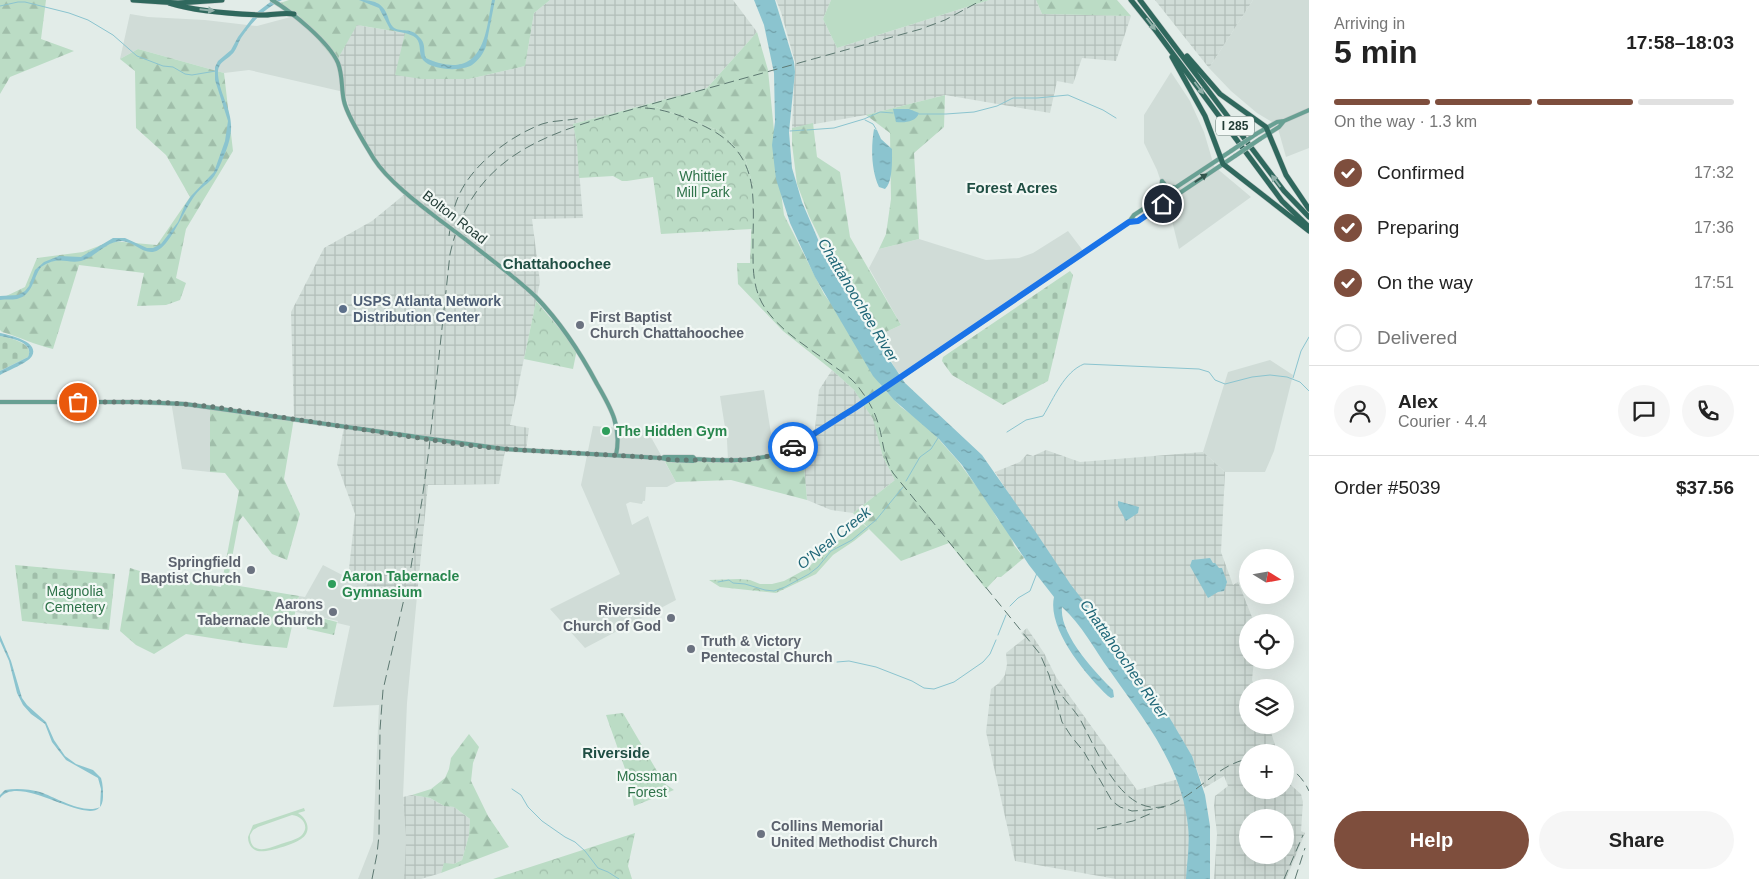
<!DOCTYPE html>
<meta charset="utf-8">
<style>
:root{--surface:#fff;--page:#f6f6f6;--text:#222;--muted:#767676;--line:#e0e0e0;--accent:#7e4e3d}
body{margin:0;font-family:Arial,sans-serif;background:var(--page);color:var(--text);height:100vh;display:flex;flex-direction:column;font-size:19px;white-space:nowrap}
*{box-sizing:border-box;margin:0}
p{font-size:16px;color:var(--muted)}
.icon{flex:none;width:28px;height:28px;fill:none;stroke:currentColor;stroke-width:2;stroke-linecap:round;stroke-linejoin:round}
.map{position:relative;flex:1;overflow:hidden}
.details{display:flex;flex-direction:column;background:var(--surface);width:450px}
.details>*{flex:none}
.needle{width:32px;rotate:101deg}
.buttons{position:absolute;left:1239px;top:549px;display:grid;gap:10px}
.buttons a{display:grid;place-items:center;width:55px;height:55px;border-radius:50%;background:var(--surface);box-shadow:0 5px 20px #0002;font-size:25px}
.pin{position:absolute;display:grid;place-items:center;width:42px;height:42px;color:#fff;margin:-21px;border:2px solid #fff;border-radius:50%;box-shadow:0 1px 5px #0007}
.courier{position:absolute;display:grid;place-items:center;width:50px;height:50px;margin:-25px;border:4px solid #1a73e8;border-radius:50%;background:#fff;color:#222;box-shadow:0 1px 6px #0007}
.overview em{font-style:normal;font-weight:800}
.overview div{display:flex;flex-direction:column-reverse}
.overview{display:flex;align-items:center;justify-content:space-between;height:85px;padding:0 25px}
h1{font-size:32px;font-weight:800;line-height:38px}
.bar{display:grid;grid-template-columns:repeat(4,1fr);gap:8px 5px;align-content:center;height:60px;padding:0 25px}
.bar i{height:6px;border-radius:4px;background:var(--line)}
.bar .current{background:var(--accent)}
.bar p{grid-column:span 4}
.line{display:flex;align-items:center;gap:12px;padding:0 25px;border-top:1px solid var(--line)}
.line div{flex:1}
.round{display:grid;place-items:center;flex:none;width:52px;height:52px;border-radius:26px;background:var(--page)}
ol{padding:0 25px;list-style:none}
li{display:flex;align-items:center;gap:15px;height:55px}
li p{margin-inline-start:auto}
li .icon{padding:5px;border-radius:50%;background:var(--accent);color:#fff;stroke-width:4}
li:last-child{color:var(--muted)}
li i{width:28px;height:28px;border:2px solid var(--line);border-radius:50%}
.button{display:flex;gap:10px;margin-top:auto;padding:10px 25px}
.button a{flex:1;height:58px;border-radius:30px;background:var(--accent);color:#fff;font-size:20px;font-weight:800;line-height:58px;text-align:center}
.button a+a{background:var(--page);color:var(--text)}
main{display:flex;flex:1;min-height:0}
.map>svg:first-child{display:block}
.built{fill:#d0dcd7}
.industrial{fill:url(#industrial-grid);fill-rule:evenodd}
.green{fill:#bbdcc5;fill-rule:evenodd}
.forest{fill:url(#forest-firs)}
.cemetery{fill:url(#cemetery-stones)}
.park{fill:url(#park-crowns)}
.water{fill:url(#water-ripples)}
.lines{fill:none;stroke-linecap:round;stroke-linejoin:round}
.stream{stroke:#8bc4cf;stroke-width:1}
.major-casing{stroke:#c1c8c7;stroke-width:5}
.highway-casing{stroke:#c1c8c7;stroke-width:6}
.major{stroke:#68a093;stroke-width:4}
.highway{stroke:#2f685d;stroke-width:5}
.rail{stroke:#5d7871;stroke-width:1;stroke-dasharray:10 5;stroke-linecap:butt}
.major-bridge-casing{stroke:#c1c8c7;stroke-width:5;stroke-linecap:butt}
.major-bridge{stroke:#68a093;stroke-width:4}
.oneway{fill:#90b0a9}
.oneway2{fill:#34554d}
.done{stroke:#657a74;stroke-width:5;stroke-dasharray:0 9}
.route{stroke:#1a73e8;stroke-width:6}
.service-dot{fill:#5c6f8a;stroke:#f2f8f5;stroke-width:2}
.worship-dot{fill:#6b7280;stroke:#f2f8f5;stroke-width:2}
.leisure-dot{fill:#2e9e5b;stroke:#f2f8f5;stroke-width:2}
.labels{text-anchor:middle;stroke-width:4.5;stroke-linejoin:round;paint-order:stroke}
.shield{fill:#f2f8f5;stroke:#60746f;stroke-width:1}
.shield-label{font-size:12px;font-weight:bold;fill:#223c36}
.park-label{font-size:14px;fill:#2e7249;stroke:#f2f8f5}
.street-label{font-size:14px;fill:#223c36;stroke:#f2f8f5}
.service-label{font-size:14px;font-weight:bold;fill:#4e5e75;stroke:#f2f8f5;text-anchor:start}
.worship-label{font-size:14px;font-weight:bold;fill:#5b616d;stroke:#f2f8f5;text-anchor:start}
.leisure-label{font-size:14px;font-weight:bold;fill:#27864d;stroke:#f2f8f5;text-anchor:start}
.neighbourhood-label{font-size:15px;font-weight:bold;fill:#1f4e43;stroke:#f2f8f5}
.water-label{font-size:15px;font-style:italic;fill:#1e6677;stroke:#f2f8f5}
</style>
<main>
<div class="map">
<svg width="1309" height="879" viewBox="0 0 1309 879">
<defs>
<pattern id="industrial-grid" width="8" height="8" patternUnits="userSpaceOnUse" patternTransform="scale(1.25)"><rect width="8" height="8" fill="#d0dcd7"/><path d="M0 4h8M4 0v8" fill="none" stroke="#b2beb9"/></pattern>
<pattern id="forest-firs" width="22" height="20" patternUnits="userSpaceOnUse" patternTransform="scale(1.25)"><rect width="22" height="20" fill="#bbdcc5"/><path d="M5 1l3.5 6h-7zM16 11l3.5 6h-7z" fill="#a0beaa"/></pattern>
<pattern id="cemetery-stones" width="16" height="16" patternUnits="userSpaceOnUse" patternTransform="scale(1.25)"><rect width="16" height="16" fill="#bbdcc5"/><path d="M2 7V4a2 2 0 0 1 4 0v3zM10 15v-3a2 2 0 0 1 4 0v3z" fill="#a0beaa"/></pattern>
<pattern id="park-crowns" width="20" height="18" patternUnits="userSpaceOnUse" patternTransform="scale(1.25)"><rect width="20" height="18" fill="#bbdcc5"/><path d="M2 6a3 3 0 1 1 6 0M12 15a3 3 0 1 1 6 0" fill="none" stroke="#a0beaa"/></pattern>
<pattern id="water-ripples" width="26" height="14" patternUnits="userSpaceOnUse" patternTransform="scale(1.25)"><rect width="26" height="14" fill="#8bc4cf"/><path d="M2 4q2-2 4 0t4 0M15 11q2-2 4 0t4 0" fill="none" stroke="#71a0a9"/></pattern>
</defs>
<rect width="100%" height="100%" fill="#e2ece8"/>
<path class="built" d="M1253 0H1309V148L1286 157 1277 125 1257 113 1231 91 1209 68Z
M130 14 148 17 205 20 257 26 298 15 338 64 344 92 249 70 224 73 138 49 120 59Z
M1171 72 1190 101 1204 132 1214 166 1251 197 1179 249 1166 197 1157 170 1144 143V115Z
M1068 231 1084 252 1014 300 900 374 896 370 877 336 901 325 869 268 879 249 919 239 986 260 1019 258 1033 253Z
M1270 360 1293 375 1274 451 1265 472H1225L1203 452 1228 372Z
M764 390 774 452 748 460 728 461 727 440 720 396Z
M171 401 210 406V472L182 469Z
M593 426 647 430 676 482 667 487H646L645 501H643L642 504 630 502 626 504 632 525 648 516 676 600 585 648 550 609 620 574 581 485Z
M323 565 348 578 368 577 366 599 412 595 417 596 407 703 403 797 406 839 404 879H358L373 841 379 705 333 707 350 626 337 623 338 621 296 612 299 596 305 597Z"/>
<path class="industrial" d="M550 0H733L757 32 707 88 573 124 577 145 583 218 532 219 540 282 510 425 529 428 526 451H505L499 484 428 485 417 596 412 595 365 599 368 577 348 578 355 514 337 464 344 427 294 418 291 312 324 248 372 221 405 194 376 165 355 125 344 92 336 62 356 25 406 33 469 79 525 66 534 13Z
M776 0H831L823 19 837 48 989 0H1036L1042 14 1131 16 1116 61 1082 58 1073 84 1057 81 1050 113 945 95 866 115 792 128 795 62 781 12Z
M1155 0H1253L1209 68Z
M832 370 854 390 874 419 883 457 895 480 853 513 831 510 807 500 804 465 805 438 815 429 819 390Z
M1046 450 1080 462 1203 452 1225 472 1221 552 1233 585 1238 582 1254 622H1248V660H1254L1252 680 1255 687 1248 688V725H1269L1277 752H1248V790H1285V780L1301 794 1303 802 1301 831 1305 833 1286 879H1214L1217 834 1214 806 1215 796 1228 786 1224 776 1204 788 1191 755 1165 721 1163 704 1144 691 1102 634 1097 617 1080 601 1035 536 995 472 1020 462 1027 454 1033 456ZM1248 818H1285V855H1248Z
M1027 628 1044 653 1056 677 1137 790 1179 779 1192 812 1190 879H1116L1015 861 986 732 991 689 999 683 1005 675 1007 664 1006 653 1025 638 1021 633Z
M412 795 430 798 444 806 454 807 470 819 469 835 462 860 454 864H444L441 873 421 879H404L406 839 403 797Z"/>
<path class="green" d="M831 0H989L837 48 823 19Z
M304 808 305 811 298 813C308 819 312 832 301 839 294 844 263 855 255 850 250 847 248 842 248 837L253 825ZM292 815C302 816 310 826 302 835 298 839 290 841 284 843 272 847 250 858 250 835L253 830 258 827Z"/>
<path class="forest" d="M0 0H46L41 39 74 51 10 77 0 94Z
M289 0H550L534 13 525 66 469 79H422L395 75 405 33 357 25 336 62 298 15 277 4Z
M1036 0H1117L1131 16 1042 14Z
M757 32 768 70 778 171 784 215 824 294 843 320 881 386 901 407 927 426 958 461 988 502 997 518 1009 531 1014 545 1024 558 1001 577H997L986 589 949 543 901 561 853 513 895 480 883 457 873 419 854 390 832 370 783 331 738 284 737 263H750L753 186 745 158 720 131 648 104 707 88Z
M138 49 224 73 233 151 186 229 176 278 186 283 180 300 166 305 137 306 144 273 79 265 53 349C35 345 20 337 2 332L0 330V299L25 287 37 258 83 252 112 241 157 245 190 197 166 155 136 128 135 71 120 59Z
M945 95 944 127 914 153 919 239 879 249 886 234 891 199 890 133 866 115Z
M813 123 817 157 840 172 850 237 901 325 877 336 834 267 809 216 797 184 792 144V128Z
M210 406 294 418 284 479 300 514 287 560 272 554 243 516 239 521 227 584 299 596 287 648 256 645 186 634 154 654 136 645 120 631 130 568 153 575 221 587 239 491 225 473 210 472Z
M805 438 804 465 807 500 731 480 676 482 663 458 748 460 781 450Z
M469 734 479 747 473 763 471 781 488 816 509 847 441 873 444 863 454 864 462 860 469 835 470 819 454 807 444 806 430 798 412 795 431 789 445 778 449 769 451 758Z"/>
<path class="cemetery" d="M1070 271 1073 275 1048 381 1003 405 952 375 942 361 943 357Z
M0 336C10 338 35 343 28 357L0 371Z
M15 565 115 574 109 630 22 621Z
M310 615 337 622 334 635 307 629Z"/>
<path class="park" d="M648 104 720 131 740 152 745 158 753 186 752 229 661 234 653 177 627 181H622L613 176 579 178 577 145 573 124Z
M536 301 577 349 573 369 524 359Z
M863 524 869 529 854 541 833 555 816 574 776 593 720 587 709 580 739 579 750 580 760 584H772L784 581 808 568 831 544 848 536Z
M623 713 664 783 674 790 634 806 629 780 606 715Z
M635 833 628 866 632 879H493Z"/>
<path class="water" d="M273 0H282C265 8 251 23 241 38 238 43 237 48 234 52 227 61 217 61 218 75 221 102 238 114 228 145 225 154 218 172 212 179 206 185 198 190 193 198 183 213 177 229 166 243 149 264 138 242 122 241 106 241 96 257 81 261 66 264 59 255 41 267 33 278 33 295 17 299 11 300 6 299 0 300V296L18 295 25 291 29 286 35 270 44 262 59 256 81 257 113 238H125L147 248H153L161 244 178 222 185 205 191 196 214 172 225 141 228 121 215 80V67L218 61 231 50 238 37 256 13Z
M359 0C373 0 383 2 388 17 389 20 390 24 393 27 402 34 410 25 421 39 426 45 423 52 426 58 434 62 444 65 453 65 486 65 487 24 492 0H495L486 46C484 53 478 61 472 65 461 72 431 70 423 60 418 54 422 44 416 38 409 32 398 33 390 29L379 8Z
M754 0H775L794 62 795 72 789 132 792 168 802 202 820 244 877 341 905 383 982 455 1033 528 1071 585 1103 626 1141 685 1165 710 1192 756 1205 795 1210 826V879H1186C1187 862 1190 843 1188 826 1182 766 1143 718 1110 671 1094 649 1082 625 1062 607 1059 634 1095 672 1113 690L1114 697 1111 698 1108 696C1086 675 1047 629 1054 597L1029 565 962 465 939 439 894 400 873 376 815 277 790 223 776 179 772 145 775 122 774 73 764 25Z
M893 109H909L919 113C916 122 905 123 896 122Z
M874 129 877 130 881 139 892 149C892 160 893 182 885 189L879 187C871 170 871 147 874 129Z
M0 333C8 335 40 341 32 356 28 363 7 371 0 375V371L28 357C35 342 10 338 0 336Z
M1118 501 1139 507 1138 513 1126 521 1118 506Z
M1210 558 1213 563H1215L1219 568H1222L1227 582 1224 591 1218 592 1208 598 1190 566 1192 560Z
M0 635 11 661 22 698 27 705 46 722 54 740 65 756 76 764 93 770 101 778C103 784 103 791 103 797 102 839 22 770 0 798V795L5 790C16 788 29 789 40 792 55 797 84 815 100 807L101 789 98 778 66 760 52 742 45 724 31 714 23 705 17 693 9 661 0 641Z"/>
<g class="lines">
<path class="stream" d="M0 6 18 2H25L69 13 88 20 113 35 137 56 163 66 173 67 185 74 192 75 216 71
M919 114H946L974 112 997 106 1013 98H1037L1068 95 1103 110 1116 118
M865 120 873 124 876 129
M807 130 834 128 864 119 880 112 893 113
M790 131 804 130
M1293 378 1301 351 1309 337
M1007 432 1026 420 1043 416C1054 398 1064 372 1084 364L1199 369 1209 372 1215 380 1225 384 1252 377 1270 375 1287 377 1300 382 1309 391
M906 481 920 457 931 449 938 438
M718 582 729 580 733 583 745 584 765 590 774 591 785 587 809 574 818 567 831 551 852 540 876 520 903 487
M1010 606 1018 598 1030 591 1037 573
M998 635 1006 615
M837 662 849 661 876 667 912 681 924 688 934 689 954 682 983 662 990 654 996 640
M512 789 521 795 528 807 542 821 565 837 575 842 585 851 598 868 608 872 619 879"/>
<defs>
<path id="major" d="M272 0C292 12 329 42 338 63 343 76 341 88 344 101 347 116 365 144 374 159 388 181 420 205 441 221
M1256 134 1277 122 1284 121
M1260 139 1279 127 1284 121 1309 110
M1162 181 1167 187H1174
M1158 198 1161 191 1162 181
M1158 207 1169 209 1173 198
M1129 222 1138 221 1235 156
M465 239C489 258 514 276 536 297 561 323 580 352 597 384 611 408 622 427 616 455
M928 359 1129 222 1134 215 1231 151
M0 402H137L185 404 418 437
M439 440 505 449 661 458 671 460 693 461 695 459
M664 457H693L695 459C734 462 773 462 807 440 823 430 837 415 855 408"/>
<path id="highway" d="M133 0 178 3 222 0
M1131 0 1156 31 1282 201 1309 227
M1140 0 1284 191 1309 217
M169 3C198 12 232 14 263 15 273 15 284 12 294 14
M1187 56 1220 94 1266 127 1286 175 1309 209
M1172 57 1205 116 1223 164 1309 231"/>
</defs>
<use href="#major" class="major-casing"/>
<use href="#highway" class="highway-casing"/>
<use href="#major" class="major"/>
<use href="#highway" class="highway"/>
<path class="rail" d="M645 108C666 109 688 118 706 127 764 156 752 201 753 255 753 272 754 288 762 303 778 331 810 348 835 367 842 372 850 377 856 384 865 395 874 409 878 423 884 442 882 454 893 473L1040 654 1049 675 1062 722 1071 736 1084 752 1112 801 1120 807 1132 811 1147 810 1164 807
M449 236C451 222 453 208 459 195 473 164 510 136 542 124 554 120 568 121 580 118
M1055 684C1061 698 1074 708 1081 721 1099 754 1126 828 1176 802 1200 790 1220 764 1248 759
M1285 765C1296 771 1304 780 1309 791
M1097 829 1133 821 1152 813
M372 879 377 854 379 835 380 730 383 690 410 573 422 500 429 449 450 254C470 164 532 138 612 115L921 29 945 20 982 0
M1284 879 1303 835
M1295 879 1305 848"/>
<defs>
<path id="major-bridge" d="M1231 151 1256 134
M1235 156 1260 139
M441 221 465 239
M855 408 928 359
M418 437 439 440"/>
</defs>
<use href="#major-bridge" class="major-bridge-casing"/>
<use href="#major-bridge" class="major-bridge"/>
</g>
<defs><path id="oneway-solid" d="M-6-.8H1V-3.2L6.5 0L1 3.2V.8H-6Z" transform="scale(1.25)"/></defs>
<g class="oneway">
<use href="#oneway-solid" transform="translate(207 10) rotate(6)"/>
<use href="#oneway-solid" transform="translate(1151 24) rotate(53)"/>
<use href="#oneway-solid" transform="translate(1199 88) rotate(53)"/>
<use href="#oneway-solid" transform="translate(1276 181) rotate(-127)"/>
</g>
<use class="oneway2" href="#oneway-solid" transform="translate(1201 178) rotate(-34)"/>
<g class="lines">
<path class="done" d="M78 402H159L208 406 465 445 505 449 661 458 671 460H746L770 456 793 447"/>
<path class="route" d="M793 447 855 408 1129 222 1138 221 1163 204"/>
</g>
<circle class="service-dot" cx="343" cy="309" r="5"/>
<g class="worship-dot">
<circle cx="580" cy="325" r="5"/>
<circle cx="251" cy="570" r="5"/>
<circle cx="333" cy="612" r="5"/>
<circle cx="671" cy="618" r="5"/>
<circle cx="691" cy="649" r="5"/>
<circle cx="761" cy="834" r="5"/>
</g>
<g class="leisure-dot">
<circle cx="606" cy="431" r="5"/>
<circle cx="332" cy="584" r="5"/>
</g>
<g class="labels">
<rect class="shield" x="1216" y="116.5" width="38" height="19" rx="4"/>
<g class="shield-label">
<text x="1235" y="130">I 285</text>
</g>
<g class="park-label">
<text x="703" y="181">Whittier<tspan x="703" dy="16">Mill Park</tspan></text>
<text x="75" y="596">Magnolia<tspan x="75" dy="16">Cemetery</tspan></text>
<text x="647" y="781">Mossman<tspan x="647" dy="16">Forest</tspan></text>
</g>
<g class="street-label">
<text transform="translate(455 217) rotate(38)" y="5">Bolton Road</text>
</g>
<g class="service-label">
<text x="353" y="306">USPS Atlanta Network<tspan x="353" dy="16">Distribution Center</tspan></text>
</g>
<g class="worship-label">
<text x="590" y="322">First Baptist<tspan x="590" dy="16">Church Chattahoochee</tspan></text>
<text x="241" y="567" text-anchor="end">Springfield<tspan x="241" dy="16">Baptist Church</tspan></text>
<text x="323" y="609" text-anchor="end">Aarons<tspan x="323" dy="16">Tabernacle Church</tspan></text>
<text x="661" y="615" text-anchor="end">Riverside<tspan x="661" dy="16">Church of God</tspan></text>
<text x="701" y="646">Truth &amp; Victory<tspan x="701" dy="16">Pentecostal Church</tspan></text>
<text x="771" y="831">Collins Memorial<tspan x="771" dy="16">United Methodist Church</tspan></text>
</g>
<g class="leisure-label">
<text x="616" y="436">The Hidden Gym</text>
<text x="342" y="581">Aaron Tabernacle<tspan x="342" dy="16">Gymnasium</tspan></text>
</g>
<g class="neighbourhood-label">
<text x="1012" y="193">Forest Acres</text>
<text x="557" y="269">Chattahoochee</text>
<text x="616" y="758">Riverside</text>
</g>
<g class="water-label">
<text transform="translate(858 300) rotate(59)" y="5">Chattahoochee River</text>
<text transform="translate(834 538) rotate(-39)" y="5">O'Neal Creek</text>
<text transform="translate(1124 659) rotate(55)" y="5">Chattahoochee River</text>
</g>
</g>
</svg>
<div class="buttons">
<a><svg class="needle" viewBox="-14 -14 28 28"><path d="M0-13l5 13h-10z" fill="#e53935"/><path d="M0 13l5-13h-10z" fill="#767676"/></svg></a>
<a><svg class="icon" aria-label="locate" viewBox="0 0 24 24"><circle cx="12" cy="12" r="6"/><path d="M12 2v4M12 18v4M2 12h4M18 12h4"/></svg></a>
<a><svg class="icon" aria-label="layers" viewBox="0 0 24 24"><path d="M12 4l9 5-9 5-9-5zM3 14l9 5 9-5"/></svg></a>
<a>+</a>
<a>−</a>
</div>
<div class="pin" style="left:78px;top:402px;background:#ea580c"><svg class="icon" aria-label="bag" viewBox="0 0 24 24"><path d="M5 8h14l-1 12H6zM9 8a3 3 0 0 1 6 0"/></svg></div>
<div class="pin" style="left:1163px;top:204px;background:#1f2937"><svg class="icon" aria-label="home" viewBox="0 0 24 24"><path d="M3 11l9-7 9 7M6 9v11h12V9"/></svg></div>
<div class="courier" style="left:793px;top:447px"><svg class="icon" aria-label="car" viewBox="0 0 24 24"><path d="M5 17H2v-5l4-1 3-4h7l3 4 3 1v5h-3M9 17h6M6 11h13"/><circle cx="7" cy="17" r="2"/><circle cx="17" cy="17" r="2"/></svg></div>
</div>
<section class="details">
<div class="overview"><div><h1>5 min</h1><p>Arriving in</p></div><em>17:58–18:03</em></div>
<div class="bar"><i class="current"></i><i class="current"></i><i class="current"></i><i></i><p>On the way · 1.3 km</p></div>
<ol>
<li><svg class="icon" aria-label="check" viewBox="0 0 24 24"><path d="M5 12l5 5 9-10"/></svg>Confirmed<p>17:32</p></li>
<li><svg class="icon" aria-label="check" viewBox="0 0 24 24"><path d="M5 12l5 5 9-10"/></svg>Preparing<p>17:36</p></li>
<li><svg class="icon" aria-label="check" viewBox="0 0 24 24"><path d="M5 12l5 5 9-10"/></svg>On the way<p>17:51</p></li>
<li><i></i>Delivered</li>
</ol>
<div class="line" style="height:90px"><a class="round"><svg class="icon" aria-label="person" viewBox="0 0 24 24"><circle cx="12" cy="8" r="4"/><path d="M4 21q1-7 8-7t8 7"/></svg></a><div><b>Alex</b><p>Courier · 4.4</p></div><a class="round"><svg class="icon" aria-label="chat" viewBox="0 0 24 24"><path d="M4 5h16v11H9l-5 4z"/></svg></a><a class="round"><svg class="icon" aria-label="phone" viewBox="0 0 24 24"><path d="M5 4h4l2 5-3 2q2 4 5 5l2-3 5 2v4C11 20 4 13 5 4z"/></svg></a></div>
<div class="line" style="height:65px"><div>Order #5039</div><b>$37.56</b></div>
<div class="button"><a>Help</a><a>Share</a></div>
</section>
</main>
